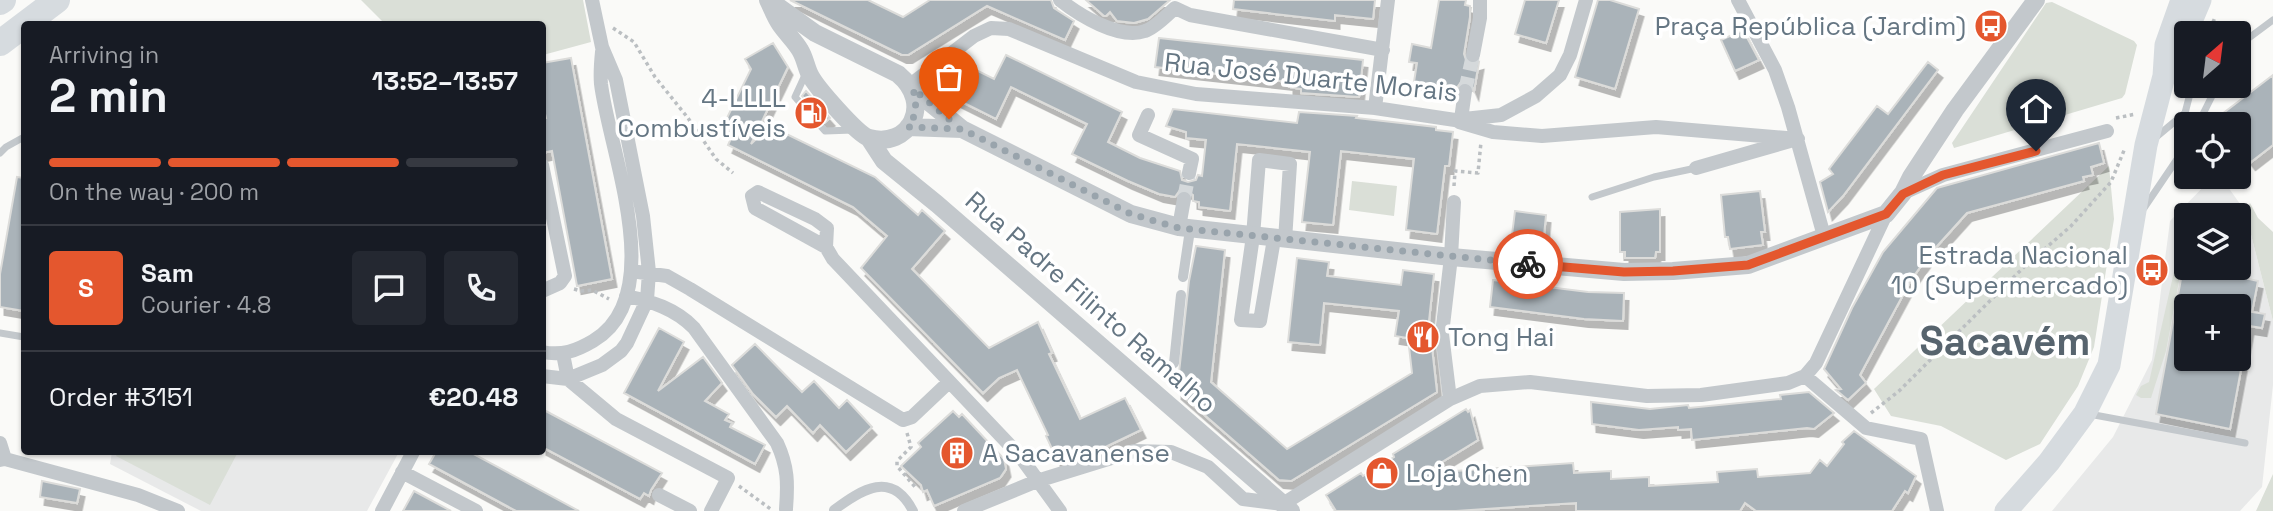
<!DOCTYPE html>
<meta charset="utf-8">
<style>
:root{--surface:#171b24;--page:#242831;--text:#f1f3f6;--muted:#9ea1a6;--line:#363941;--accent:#e4572e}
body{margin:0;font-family:"Space Grotesk",sans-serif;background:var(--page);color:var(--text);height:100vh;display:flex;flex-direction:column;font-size:26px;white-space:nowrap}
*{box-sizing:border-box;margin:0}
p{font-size:23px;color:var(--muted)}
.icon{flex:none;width:38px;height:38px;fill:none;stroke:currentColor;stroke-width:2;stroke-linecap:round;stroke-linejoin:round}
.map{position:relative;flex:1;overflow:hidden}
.details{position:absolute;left:21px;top:21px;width:525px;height:434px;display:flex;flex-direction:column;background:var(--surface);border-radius:7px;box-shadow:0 2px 5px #0004}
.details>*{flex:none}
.needle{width:46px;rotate:28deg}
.tools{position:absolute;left:2174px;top:21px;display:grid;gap:14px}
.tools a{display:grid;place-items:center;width:77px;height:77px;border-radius:7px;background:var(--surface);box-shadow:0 2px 5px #0004;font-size:35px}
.pin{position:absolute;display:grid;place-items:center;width:60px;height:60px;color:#fff;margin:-72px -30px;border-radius:50% 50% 50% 0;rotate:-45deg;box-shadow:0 0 7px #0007}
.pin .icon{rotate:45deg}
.courier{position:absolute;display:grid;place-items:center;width:70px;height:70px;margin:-35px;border:5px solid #e4572e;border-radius:50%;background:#fff;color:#222;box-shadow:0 2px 9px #0007}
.summary em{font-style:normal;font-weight:600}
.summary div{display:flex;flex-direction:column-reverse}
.summary{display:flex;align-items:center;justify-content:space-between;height:119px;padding:0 28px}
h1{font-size:46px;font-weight:600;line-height:52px}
.bar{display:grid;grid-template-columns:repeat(4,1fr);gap:10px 7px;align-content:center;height:84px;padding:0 28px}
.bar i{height:9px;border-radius:5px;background:var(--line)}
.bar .selected{background:var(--accent)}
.bar p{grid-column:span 4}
.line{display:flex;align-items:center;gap:18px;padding:0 28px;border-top:2px solid var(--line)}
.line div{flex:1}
.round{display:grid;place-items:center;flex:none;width:74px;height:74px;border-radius:7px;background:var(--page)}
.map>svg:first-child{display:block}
.built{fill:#e8e9e9;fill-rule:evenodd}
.green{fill:#dadfd7}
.building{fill:#aab3b9;stroke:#dcdcda;stroke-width:2;filter:url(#shadow)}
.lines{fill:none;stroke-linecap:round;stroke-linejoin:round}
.minor-tunnel{stroke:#d5d9db;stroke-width:14;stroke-dasharray:14 7;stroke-linecap:butt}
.path{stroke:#bbbfc2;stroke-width:3.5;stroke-dasharray:3.5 3.5;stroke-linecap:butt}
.service{stroke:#c3c8cc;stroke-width:7}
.pedestrian{stroke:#c3c8cc;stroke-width:10}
.minor{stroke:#c3c8cc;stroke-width:14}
.tertiary{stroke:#c3c8cc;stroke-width:18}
.primary{stroke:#d6dbdf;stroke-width:23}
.motorway{stroke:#d6dbdf;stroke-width:26}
.done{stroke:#99a4ac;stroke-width:7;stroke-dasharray:0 12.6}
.route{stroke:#e4572e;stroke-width:9}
.labels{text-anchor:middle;stroke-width:7;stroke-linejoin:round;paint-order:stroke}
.poi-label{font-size:26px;fill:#657683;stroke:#fff;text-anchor:end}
.street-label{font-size:26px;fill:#657683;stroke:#fff}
.town-label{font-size:40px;font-weight:bold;fill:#57646e;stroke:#fff}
</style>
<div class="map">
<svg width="2273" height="511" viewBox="0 0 2273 511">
<defs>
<filter id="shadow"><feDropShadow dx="4.5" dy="8" stdDeviation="0" flood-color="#0004"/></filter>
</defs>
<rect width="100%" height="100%" fill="#fafaf8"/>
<path class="built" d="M2213 177H2221L2245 211 2273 321V385L2262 487 2240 511H2052L2113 437 2152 360 2170 221ZM2186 215H2238V268H2186ZM2186 306H2238V359H2186Z
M112 452H399L367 511H201L110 464Z"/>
<path class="green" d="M361 0H583L591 42 543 55 542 24H385Z
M2052 2 2134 41 2137 45 2125 94 2122 98 1954 148 1952 143 2046 3Z
M2109 166 2114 219 2094 347 2078 386 2040 444 2006 460 1941 426 1891 416 1874 389Z
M1352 181 1397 186 1394 216 1349 210Z
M2250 203 2258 218 2273 232V321L2245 211Z
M2178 254H2184L2166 351 2151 398H2141L2136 395 2141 386 2149 382Z
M118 452H238L210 505 116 456Z
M2273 474V511H2256Z"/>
<path class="building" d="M790 0H868L903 17 930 0H1051L1054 8 1074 21 1065 40 987 6 908 55H902Z
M1086 0H1170L1148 19 1134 23 1117 21 1110 12 1106 16H1104Z
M1234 0H1375L1373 19 1335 15V21L1233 9Z
M1439 0H1466L1465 5 1470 6V17L1464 54 1467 63 1472 64 1479 62 1474 91 1471 84 1467 82H1461L1456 89 1414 82 1417 63 1409 62 1412 44 1431 48Z
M1525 0H1559L1546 43 1515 34Z
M1598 0H1610L1639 9 1615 89 1575 77Z
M1743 30 1759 60 1735 71 1721 40Z
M1159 38 1363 60 1359 97 1301 93V89L1289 87V82L1155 67Z
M773 43 788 67 751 144 770 126 875 177 918 215 922 210 945 231 912 269 989 348 1038 322 1052 353 1049 354 1080 419 1125 398 1141 430 1099 450 1098 447 1059 464 1046 436 1048 435 1017 370 999 378 983 393 861 268 887 236 853 207 728 145 734 132 723 126 751 69 745 59Z
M1006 55 1122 112 1108 142 1140 158 1180 171 1182 180 1188 182 1196 180 1198 175 1202 176 1206 140 1186 138V132L1166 126 1173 109 1297 123 1299 112 1357 116 1356 118 1436 127V130L1453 132 1449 166H1445L1437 234 1406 230 1414 159 1341 151 1333 225 1302 222 1310 152 1237 144 1230 211 1199 207V202L1193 201V195L1186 190H1180L1175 197 1159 194 1128 181 1072 154 1087 124 1011 87 996 119 952 97 968 66 994 79Z
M571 58 612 279 577 286 552 151 542 153V119L546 118 542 101V63Z
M1928 62 1938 70 1843 196 1828 212 1820 182 1833 174 1829 169 1877 106 1888 114Z
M2273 75V145L2251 162 2238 145V124H2209Z
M806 91 830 118 825 122 802 96Z
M2099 143 2104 163 2091 167 2093 175 2083 177 2084 181 1967 213 1929 255 1911 280 1860 375 1866 383 1848 400 1836 390 1841 389 1824 369 1852 308 1883 252 1937 188Z
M17 177 24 178V311L0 307V274Z
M1760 191 1765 232H1761L1763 245 1730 249 1728 237H1725L1721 195Z
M1660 209V252H1656L1655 258H1625V252H1620V212Z
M1515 211 1546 215 1543 246 1511 243Z
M1196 246 1225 250 1211 382 1287 449 1412 373 1408 338 1395 336 1399 311 1324 303 1320 345 1288 342 1297 258 1329 262 1327 276 1401 285 1403 270 1434 274 1429 321 1437 392 1291 481 1279 480 1177 391 1189 281Z
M2183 268H2241L2240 277 2258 281 2252 312 2265 314 2262 328 2249 326 2245 348 2238 347V306H2186V359H2243L2230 429 2156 414Z
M1493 280 1588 292 1624 293 1623 321 1584 319 1490 307Z
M659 328 684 342 658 391 703 357 722 383 705 401 729 414 725 420 732 423 730 427 765 445 755 464 624 393Z
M755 344 802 392 814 381 839 408 847 400 872 427 846 452 820 425 813 433 787 406 776 417 753 394 732 365Z
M1809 392 1834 413 1814 429 1807 428 1692 440 1691 429 1678 430V427L1639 430 1592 424 1591 402 1650 409 1688 405 1689 408 1781 399 1780 395Z
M542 409 662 473 651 490 649 496 644 493 640 499 542 447Z
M1466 409 1468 412 1470 410 1478 440 1424 473 1573 463 1574 473 1611 471V479L1649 477V486L1718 482 1717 472 1757 469 1758 477 1810 473 1820 460 1827 466 1844 444 1842 442 1854 431 1916 476 1908 493 1905 491 1892 511H1756L1745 503 1740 511H1576V503L1456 511H1336L1326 495 1361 473 1363 476 1394 457 1393 454Z
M953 411 959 417 962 414 1004 459 1006 469 1000 478 934 506 927 490 923 492 921 485 901 466 921 447 918 443Z
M436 452H470L579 511H516L429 464Z
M42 481 80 489 77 503 40 497Z
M414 491 451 511H403Z"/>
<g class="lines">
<path class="minor-tunnel" d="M1465 91 1473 55
M1184 199 1189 173"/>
<path class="path" d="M2212 20 2235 30 2234 33
M613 28 634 42 655 77 688 118 716 159 733 173
M2116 118 2136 114
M1454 186 1455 171 1478 173 1481 142
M574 289 581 291 592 290 609 299
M1871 413 1899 391 2024 267 2071 226 2111 182 2125 148
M907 433 911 447 897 461V466L916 488
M739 486 772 510"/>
<path class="service" d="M2183 42 2186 53
M2238 46 2273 20
M806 73 795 97 825 131 853 130
M2198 124 2217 86
M2155 138 2185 113 2192 86
M0 153 6 147 24 137
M1592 197 1654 177 1696 168
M2144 208 2186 146
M0 333 24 337
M2089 414 2245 443"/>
<path class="pedestrian" d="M1183 277 1190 230
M1174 363 1181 295
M834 510C862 489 892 470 913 511"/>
<path class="minor" d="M1060 0C1079 15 1119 40 1145 31 1155 28 1167 15 1175 8L1190 15 1383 50
M1738 0 1775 70 1788 107 1824 236
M1473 55 1480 18V0
M910 85 974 36 991 28 1009 29 1136 82 1196 94 1375 108 1455 120 1501 115 1536 96 1560 75 1570 55 1586 0
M1375 108 1388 0
M1148 115 1139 135 1192 159 1189 173
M1461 119 1465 91
M1459 122 1493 132 1542 136 1656 127 1798 139
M542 165 565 276 560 283 542 291
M1696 168 1790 141
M1903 193 1943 175 2107 131
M1179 227 1184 199
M1274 239 1260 321 1241 320 1253 236 1259 160 1290 164 1285 240
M826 247 755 208 752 196 758 192 815 219 827 228 826 247 833 259 1020 456 1060 511
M631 271 667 276 690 289 903 420 912 417 949 382
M626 296C651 301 676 309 694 328L777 443C788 467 788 483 786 509
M542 352C562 356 576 351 593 341 670 296 609 151 601 84 600 73 601 62 602 52
M563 354 568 379 616 419 728 478 711 511
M542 376 568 379 602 365 621 351 627 343 647 300 649 272 643 216 616 80 602 47 592 0
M1805 376 1866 428 1921 439 1937 511
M1450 399 1442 334 1451 257 1454 202
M0 443 5 459
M0 460 5 459 138 495 178 511
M402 472 476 511
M659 495 690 511
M382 511 413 452
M964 511 1037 481 1134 451 1171 452 1208 467 1243 499 1283 504 1450 399 1480 386 1530 382 1647 396 1701 395 1788 383 1805 376 1816 363 1886 214"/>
<path class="tertiary" d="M768 0C772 8 775 17 780 24 786 33 795 41 800 50 805 58 806 67 810 75 816 87 857 134 869 138 909 149 934 104 898 74L815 33 769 0
M913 89 962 129 1131 214 1179 227 1451 257 1624 272 1673 271 1748 265 1886 214 1903 193 1911 177 1955 110 2036 0
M908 127 962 129
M869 138 884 161 937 204 1291 511"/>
<path class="primary" d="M2186 33 2200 0
M2006 511 2049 462 2085 413 2109 365 2146 145 2164 76 2166 45 2182 0"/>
<path class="motorway" d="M0 2 3 0
M0 43 57 0"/>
</g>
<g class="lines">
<path class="done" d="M949 119 913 89C917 104 917 115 908 127L962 129 1131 214 1179 228 1528 264"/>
<path class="route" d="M1528 264 1624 272 1673 271 1748 265 1886 214 1903 194 1943 175 2036 151"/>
</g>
<defs>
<symbol id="bus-disc" viewBox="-11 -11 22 22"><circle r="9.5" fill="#e4572e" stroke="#fff"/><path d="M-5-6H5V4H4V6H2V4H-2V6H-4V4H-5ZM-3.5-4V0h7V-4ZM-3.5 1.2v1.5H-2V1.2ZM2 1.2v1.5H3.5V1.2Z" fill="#fff"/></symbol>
<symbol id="fuel-disc" viewBox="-11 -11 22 22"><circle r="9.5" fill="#e4572e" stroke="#fff"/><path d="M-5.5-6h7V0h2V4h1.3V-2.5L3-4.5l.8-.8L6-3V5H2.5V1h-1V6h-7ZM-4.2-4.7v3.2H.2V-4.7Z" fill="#fff"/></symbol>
<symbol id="restaurant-disc" viewBox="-11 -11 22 22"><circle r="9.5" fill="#e4572e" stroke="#fff"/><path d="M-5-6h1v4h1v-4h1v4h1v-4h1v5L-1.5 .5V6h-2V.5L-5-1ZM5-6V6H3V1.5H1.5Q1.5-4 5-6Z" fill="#fff"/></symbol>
<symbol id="building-disc" viewBox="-11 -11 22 22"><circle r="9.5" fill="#e4572e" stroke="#fff"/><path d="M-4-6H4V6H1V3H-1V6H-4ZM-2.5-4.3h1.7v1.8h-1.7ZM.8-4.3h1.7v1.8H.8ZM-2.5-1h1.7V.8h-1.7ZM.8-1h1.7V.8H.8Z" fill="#fff"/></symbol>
<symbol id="shop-disc" viewBox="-11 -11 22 22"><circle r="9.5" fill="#e4572e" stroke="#fff"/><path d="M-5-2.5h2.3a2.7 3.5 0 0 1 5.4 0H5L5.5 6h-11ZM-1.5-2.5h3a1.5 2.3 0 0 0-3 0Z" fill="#fff"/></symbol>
</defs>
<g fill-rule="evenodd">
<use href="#bus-disc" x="1972" y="7" width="38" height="38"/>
<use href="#fuel-disc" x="792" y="94" width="38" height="38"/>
<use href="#bus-disc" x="2133" y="251" width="38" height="38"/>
<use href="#restaurant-disc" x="1404" y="318" width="38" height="38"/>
<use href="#building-disc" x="938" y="434" width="38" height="38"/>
<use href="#shop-disc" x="1363" y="454" width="38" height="38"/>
</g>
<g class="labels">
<g class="poi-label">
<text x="1966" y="35">Praça República (Jardim)</text>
<text x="786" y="107">4-LLLL<tspan x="786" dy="30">Combustíveis</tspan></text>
<text x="2128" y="264">Estrada Nacional<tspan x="2128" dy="30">10 (Supermercado)</tspan></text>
<text x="1448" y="346" text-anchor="start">Tong Hai</text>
<text x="982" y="462" text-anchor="start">A Sacavanense</text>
<text x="1406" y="482" text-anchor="start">Loja Chen</text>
</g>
<g class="street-label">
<text transform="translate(1311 77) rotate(6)" y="9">Rua José Duarte Morais</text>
<text transform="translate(1091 302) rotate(41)" y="9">Rua Padre Filinto Ramalho</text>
</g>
<g class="town-label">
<text x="2005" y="355">Sacavém</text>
</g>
</g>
</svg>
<div class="tools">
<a><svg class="needle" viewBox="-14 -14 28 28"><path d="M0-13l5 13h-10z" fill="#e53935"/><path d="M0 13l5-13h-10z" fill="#9ea1a6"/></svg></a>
<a><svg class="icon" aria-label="locate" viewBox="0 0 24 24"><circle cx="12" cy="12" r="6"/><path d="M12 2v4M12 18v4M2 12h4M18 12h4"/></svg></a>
<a><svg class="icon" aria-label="layers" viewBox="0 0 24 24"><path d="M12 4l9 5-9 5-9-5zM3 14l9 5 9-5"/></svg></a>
<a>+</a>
</div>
<div class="pin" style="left:949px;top:119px;background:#ea580c"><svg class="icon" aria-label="bag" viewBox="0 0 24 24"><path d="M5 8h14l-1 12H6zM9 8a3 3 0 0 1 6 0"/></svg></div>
<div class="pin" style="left:2036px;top:151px;background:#1f2937"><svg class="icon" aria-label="home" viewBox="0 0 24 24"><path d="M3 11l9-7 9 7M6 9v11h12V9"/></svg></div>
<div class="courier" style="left:1528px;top:264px"><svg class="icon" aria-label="bike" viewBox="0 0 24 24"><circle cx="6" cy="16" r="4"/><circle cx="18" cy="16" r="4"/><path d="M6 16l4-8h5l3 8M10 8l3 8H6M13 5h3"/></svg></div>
<section class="details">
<div class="summary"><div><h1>2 min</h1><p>Arriving in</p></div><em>13:52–13:57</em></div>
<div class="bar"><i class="selected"></i><i class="selected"></i><i class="selected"></i><i></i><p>On the way · 200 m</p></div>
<div class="line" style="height:126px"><b class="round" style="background:var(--accent);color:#fff">S</b><div><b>Sam</b><p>Courier · 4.8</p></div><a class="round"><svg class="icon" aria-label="chat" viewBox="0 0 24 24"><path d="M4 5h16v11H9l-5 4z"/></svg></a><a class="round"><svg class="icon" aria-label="phone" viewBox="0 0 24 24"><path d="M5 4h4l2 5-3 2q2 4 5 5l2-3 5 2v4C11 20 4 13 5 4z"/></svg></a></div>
<div class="line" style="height:91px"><div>Order #3151</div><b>€20.48</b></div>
</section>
</div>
